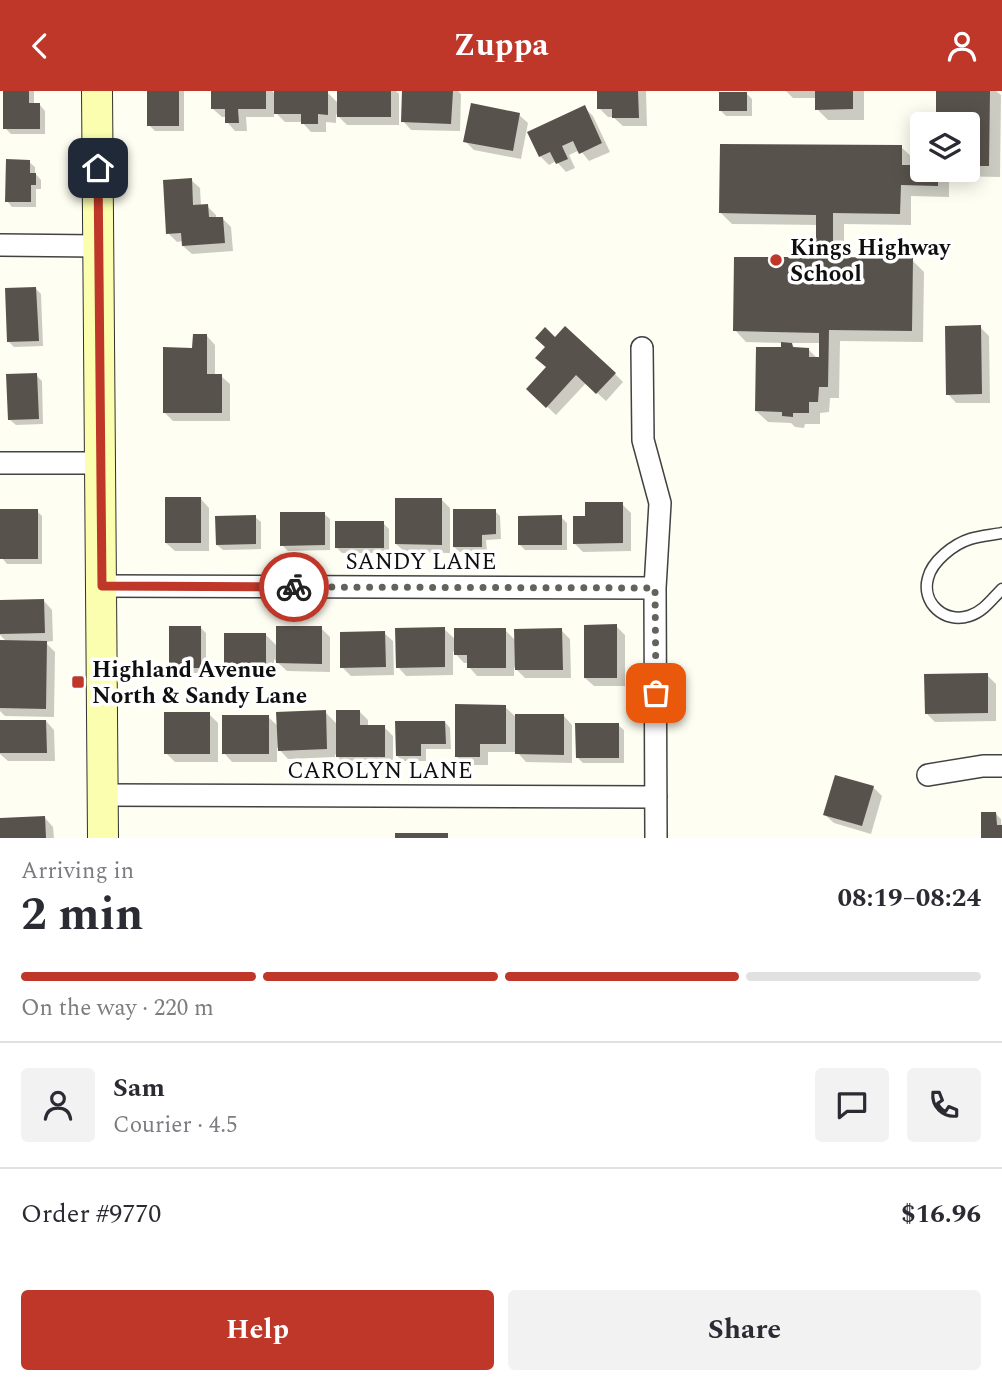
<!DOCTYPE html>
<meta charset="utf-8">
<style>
:root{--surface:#fff;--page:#f2f2f3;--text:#2b2b33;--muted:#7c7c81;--line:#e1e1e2;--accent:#be3729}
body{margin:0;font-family:Spectral,serif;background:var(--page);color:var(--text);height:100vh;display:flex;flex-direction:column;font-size:26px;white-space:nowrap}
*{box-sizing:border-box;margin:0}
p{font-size:23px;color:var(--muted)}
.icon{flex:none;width:38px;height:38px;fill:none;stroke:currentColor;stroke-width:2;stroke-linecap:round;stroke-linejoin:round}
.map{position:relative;height:747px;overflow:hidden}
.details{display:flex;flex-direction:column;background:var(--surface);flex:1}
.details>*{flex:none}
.fabs{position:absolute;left:910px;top:21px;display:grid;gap:14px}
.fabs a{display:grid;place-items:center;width:70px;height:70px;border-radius:7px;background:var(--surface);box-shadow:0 4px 18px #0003;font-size:35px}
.pin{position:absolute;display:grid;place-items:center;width:60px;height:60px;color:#fff;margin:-30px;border-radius:14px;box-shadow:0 4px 10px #0006}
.courier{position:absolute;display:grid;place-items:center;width:70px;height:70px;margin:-35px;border:5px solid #be3729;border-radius:50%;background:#fff;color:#222;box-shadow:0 2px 9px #0007}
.headline em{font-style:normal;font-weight:700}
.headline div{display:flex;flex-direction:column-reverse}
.headline{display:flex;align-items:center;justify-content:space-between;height:119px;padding:0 21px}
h1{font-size:46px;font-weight:700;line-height:52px}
.bar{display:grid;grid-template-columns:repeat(4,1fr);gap:10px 7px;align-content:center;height:84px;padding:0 21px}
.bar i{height:9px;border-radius:5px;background:var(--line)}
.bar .on{background:var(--accent)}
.bar p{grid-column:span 4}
.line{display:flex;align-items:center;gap:18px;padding:0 21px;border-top:2px solid var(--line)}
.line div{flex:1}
.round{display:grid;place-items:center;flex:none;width:74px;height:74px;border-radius:7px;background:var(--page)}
.cta{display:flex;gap:14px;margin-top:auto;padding:14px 21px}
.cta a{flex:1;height:80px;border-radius:7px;background:var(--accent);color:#fff;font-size:28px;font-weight:700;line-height:80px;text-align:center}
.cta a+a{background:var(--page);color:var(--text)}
header{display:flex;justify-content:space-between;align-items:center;height:91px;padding:0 21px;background:var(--accent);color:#fff;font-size:32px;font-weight:700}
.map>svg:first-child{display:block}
.shadow{fill:#0003;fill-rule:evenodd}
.building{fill:#58524c}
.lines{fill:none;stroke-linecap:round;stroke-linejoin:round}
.lane-casing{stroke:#424242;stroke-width:13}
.street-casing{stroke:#424242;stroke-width:24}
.secondary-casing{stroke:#313131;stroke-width:32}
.lane{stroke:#fff;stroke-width:10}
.street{stroke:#fff;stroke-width:21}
.secondary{stroke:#fbfdaf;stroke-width:30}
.done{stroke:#63635e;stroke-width:7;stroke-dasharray:0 12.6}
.route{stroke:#be3729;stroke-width:9}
.poi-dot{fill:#be3729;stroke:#fff;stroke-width:2.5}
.labels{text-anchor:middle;stroke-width:7;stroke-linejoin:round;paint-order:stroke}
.poi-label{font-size:23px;font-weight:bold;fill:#0f0f0f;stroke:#fff;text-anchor:start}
.street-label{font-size:23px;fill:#0f0f0f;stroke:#fff}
</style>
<header><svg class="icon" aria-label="back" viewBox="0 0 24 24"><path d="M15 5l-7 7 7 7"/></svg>Zuppa<svg class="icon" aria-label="person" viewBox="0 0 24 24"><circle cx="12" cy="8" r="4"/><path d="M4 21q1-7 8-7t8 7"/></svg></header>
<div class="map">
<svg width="1002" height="747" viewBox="0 0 1002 747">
<rect width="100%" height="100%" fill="#fffef2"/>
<path class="shadow" d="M5 0H34V14H40L45 20V43H11L5 37Z
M149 0H184V40H155L149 34Z
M213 0H272L276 4V0L327 1 338 12V0H396L399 3V34H347L336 23V32L326 31V41H311L302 31H285L274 20V26H246L247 40H235L227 31V26H222L213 18Z
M404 0H458L461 3 460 40 411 39 403 30Z
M599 0H646L647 35H623L613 26H608L599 17Z
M786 0H864V29H828L817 18V7H793Z
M938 0H996L1001 4 1000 86 949 85V106L911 105V134L844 133V168L912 169 924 181 923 251 840 250 839 307H830L829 321 820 322V333H805L804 337 795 336 791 332 768 331 756 320 783 258V252L746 251 735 239 817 168 818 134 732 133 721 122 901 56 913 67V76H922V79H968V33H937ZM790 252H821V268H818L808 258H796Z
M747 3 752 8V25H726L721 20Z
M584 16 593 25 610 61 589 70 580 59 569 64 575 77 566 81 556 70 549 74 540 65Z
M519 24 528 32 521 68 474 59 465 50Z
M29 71 35 76V82L41 89V98H36V116H12L7 110Z
M191 89 200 97 201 115H207L216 124V128L222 127 231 136 233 160 192 163 183 155V150L177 151 168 142Z
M36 198 41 203 43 255 14 256 8 250Z
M980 236 989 245 990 312H956L948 303Z
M207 245 215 254V285H221L230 293V330H173L164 321 194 258Z
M555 248 615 283 623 291 606 310 586 292 556 324 537 306 548 277V256Z
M36 284 42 290 43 333 16 334 10 329Z
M201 408 209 417V460H175L166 452Z
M441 408 450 417V462L405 461 396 453Z
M622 413 631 422V460L583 461 574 452Z
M37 420 42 425V473H7L2 467Z
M495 420 500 425 501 448 486 449 487 461H460L454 456Z
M324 423 330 428V459L288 460 282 454Z
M255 426 261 431V458L223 459 217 454Z
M561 426 567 432V459H525L520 454Z
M383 432 389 438V462H342L336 456Z
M44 510 52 519 53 550 45 551 55 561 54 626 5 625 0 620V551H7L0 544V511Z
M616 535 625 544V595H594L585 587Z
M200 536 206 542V582H176L171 577Z
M321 537 330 546V581L287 580 274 568V586H234L225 577 266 544 278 556Z
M444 538 456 549 505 539 516 550 561 539 570 548 571 587H525L514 576V585H477L469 576V572H464L453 560V584L406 585 398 576Z
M384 542 393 550 394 584 351 585 342 576Z
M987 584 996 593V630L935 631 926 622Z
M505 616 517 627 564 625 572 634V672L526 671 517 661H488V674H465L456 665Z
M359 620 368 629V636H384L393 645V674H346L335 663V666L288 668 277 656V671H232L224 662 268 626 279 636 325 621 337 633Z
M209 623 218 632V671H175L166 662Z
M46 630 54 639 55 670H8L0 663V631Z
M445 631 450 637 451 658H426V670H403L397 665Z
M618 634 624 639V672H583L577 666Z
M873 696 882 705 871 743 834 732 825 724Z
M983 723H996L1001 728 1002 747H983Z
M45 727 53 736 54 747H0V729Z"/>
<path class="building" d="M3 0H29V12H40V38H3Z
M147 0H179V35H147Z
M211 0H266V18H238L239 32H225V18H211Z
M274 0H328V24L318 23V33H301V23H274Z
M337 0H391V26H337Z
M402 0H453L451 33 401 31Z
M597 0H638L639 27H612V18H597Z
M815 0H853V18L815 19Z
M936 0H990L989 75H968V33H936Z
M719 1H747V20H719Z
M471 12 520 22 513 60 463 51Z
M585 14 602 52 579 63 573 50 562 55 568 68 556 73 550 61 539 66 527 41Z
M720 53 902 54V74H922V79H938V95L901 94 900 123 833 122V166L913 167 912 240 829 239 828 296H819L818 311H809V322H793V326L782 325V321L755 320 756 256H781V251L792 252 793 256 809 257V266H819V242L733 240 734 166H816V124L719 122Z
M6 68 30 69V82H36V94H31V111H5Z
M192 87 193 114 208 113 209 126H223L225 152 182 155 181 142 166 143 163 89Z
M36 196 39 250 7 251 5 197Z
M981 234 982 303 946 304 945 235Z
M565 235 616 282 596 303 576 284 546 317 526 298 546 276 535 267 545 256 535 247 545 236 555 246Z
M193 243H207V283H222V322H163V256L192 257Z
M37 282 39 328 8 329 6 283Z
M165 406H201V452H165Z
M395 407H442V454L395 453Z
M585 411H623V452L573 453V425H585Z
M0 418H38V468H0Z
M453 418H496V443L482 444V456H453Z
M280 421H325V454L280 455Z
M256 424V453L216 454 215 425Z
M562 424V454H518V425Z
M335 430H384V457H335Z
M44 508 45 542 0 543V509Z
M617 533V587H584V534Z
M169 535H201V577H169Z
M276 535H322V573L276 572Z
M445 536V576L396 577 395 537Z
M454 537H506V577H467V564H454Z
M562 537 563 579H515L514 538Z
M385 540 386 576 340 577V541Z
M224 542H266V578H224Z
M0 549 47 550 46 618 0 617Z
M988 582V622L925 623 924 583Z
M455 613 506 614V653H480V666H455Z
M326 619 327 658 278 660 276 621Z
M336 619H360V634H385V666H336Z
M164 621H210V663H164Z
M515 623H564V664L515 663Z
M222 624H269V663H222Z
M0 629H46L47 662H0Z
M395 630H445L446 653H421V665H396Z
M575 632H619V667H576Z
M835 684 874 695 862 735 823 724Z
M981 721H996L997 734H1002V747H981Z
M45 725 46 747H0V727Z
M395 742H448V747H395Z"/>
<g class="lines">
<defs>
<path id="lane" d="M1002 442C992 444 980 445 970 448 954 453 932 470 928 487 921 512 945 533 969 525 983 521 992 508 1002 498"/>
<path id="street" d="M0 154 98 155
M642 257 643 349 660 412 655 497 656 747
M0 372H101
M102 495 655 497
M928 684 983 675H1002
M103 704 656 706"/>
<path id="secondary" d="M97 0 103 747"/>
</defs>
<use href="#lane" class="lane-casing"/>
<use href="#street" class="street-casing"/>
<use href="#secondary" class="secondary-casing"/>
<use href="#lane" class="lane"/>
<use href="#street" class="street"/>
<use href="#secondary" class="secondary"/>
</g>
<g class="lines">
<path class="done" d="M294 496 655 497 656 602"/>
<path class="route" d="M98 77 102 495 294 496"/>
</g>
<g class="poi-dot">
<circle cx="776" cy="169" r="7"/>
<rect x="71" y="584" width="14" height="14" rx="3.5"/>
</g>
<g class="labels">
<g class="poi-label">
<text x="790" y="164">Kings Highway<tspan x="790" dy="26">School</tspan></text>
<text x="92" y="586">Highland Avenue<tspan x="92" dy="26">North &amp; Sandy Lane</tspan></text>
</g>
<g class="street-label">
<text x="421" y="478">SANDY LANE</text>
<text x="380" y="687">CAROLYN LANE</text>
</g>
</g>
</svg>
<div class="fabs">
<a><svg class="icon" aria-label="layers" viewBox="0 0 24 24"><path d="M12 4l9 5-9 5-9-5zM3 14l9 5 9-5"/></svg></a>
</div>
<div class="pin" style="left:656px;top:602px;background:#ea580c"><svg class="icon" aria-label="bag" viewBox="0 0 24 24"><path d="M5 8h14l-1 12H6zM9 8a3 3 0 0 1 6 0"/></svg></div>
<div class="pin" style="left:98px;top:77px;background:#1f2937"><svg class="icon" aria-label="home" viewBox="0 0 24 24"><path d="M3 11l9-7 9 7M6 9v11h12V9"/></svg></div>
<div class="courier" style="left:294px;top:496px"><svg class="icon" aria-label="bike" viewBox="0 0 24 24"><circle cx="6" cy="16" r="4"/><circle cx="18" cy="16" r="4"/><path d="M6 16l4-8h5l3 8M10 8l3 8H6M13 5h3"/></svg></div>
</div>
<section class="details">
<div class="headline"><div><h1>2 min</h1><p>Arriving in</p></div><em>08:19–08:24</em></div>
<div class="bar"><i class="on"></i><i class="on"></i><i class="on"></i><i></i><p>On the way · 220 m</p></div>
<div class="line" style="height:126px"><a class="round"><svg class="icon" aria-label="person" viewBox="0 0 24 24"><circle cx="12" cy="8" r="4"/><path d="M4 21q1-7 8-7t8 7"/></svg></a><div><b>Sam</b><p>Courier · 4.5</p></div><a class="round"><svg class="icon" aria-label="chat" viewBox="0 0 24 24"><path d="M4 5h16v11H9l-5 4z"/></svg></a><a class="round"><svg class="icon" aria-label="phone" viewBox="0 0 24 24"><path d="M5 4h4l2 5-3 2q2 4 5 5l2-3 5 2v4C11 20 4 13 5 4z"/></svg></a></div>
<div class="line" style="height:91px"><div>Order #9770</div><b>$16.96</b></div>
<div class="cta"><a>Help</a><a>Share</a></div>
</section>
